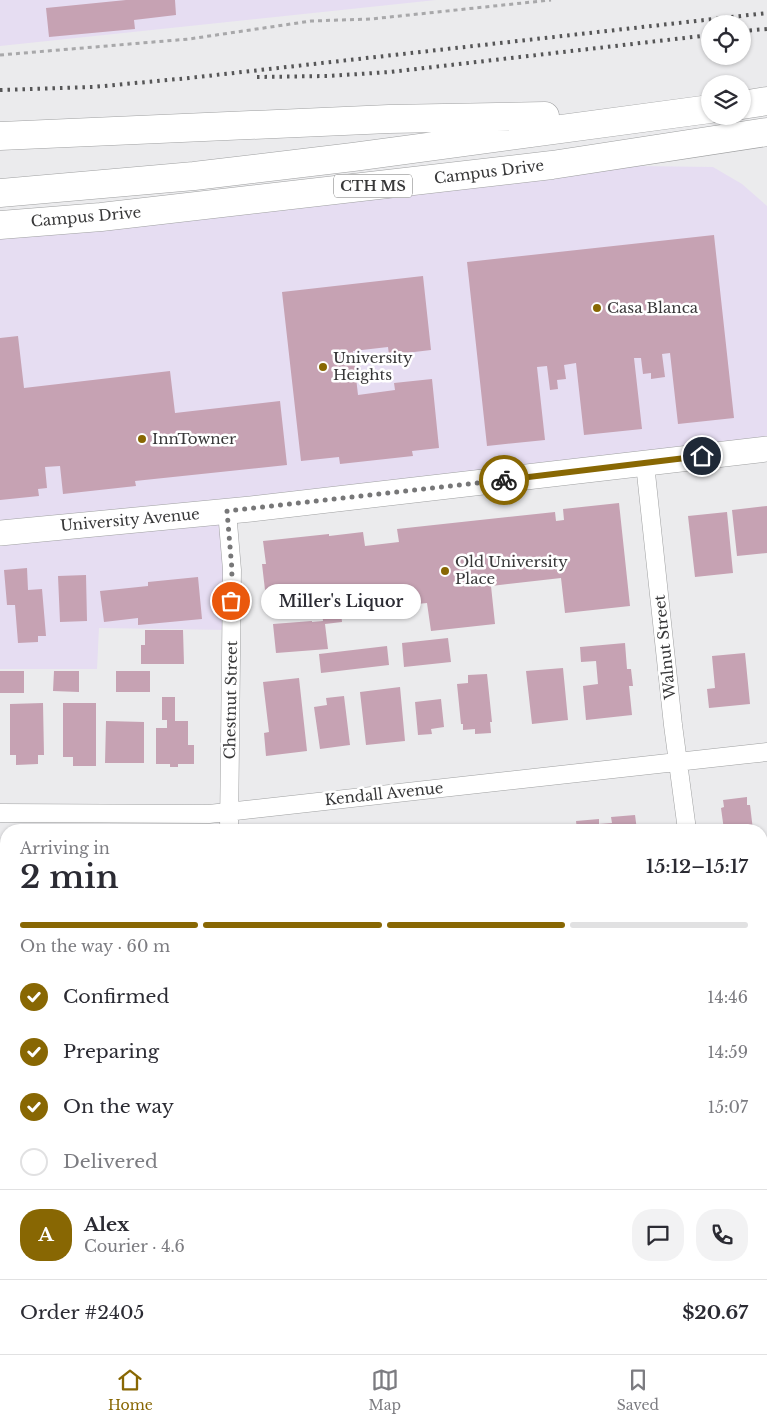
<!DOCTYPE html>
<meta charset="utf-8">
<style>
:root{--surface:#fff;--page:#f2f2f3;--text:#2b2b33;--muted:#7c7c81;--line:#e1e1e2;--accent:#886703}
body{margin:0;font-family:"Libre Baskerville",serif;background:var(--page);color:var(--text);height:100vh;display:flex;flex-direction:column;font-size:19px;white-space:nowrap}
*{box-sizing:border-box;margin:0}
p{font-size:16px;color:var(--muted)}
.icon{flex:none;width:28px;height:28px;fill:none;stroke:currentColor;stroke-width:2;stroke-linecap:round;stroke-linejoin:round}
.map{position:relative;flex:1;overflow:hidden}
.side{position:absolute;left:0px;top:824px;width:768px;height:531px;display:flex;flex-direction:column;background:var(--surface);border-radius:20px 20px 0 0;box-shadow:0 1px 4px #0004}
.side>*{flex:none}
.tools{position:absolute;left:701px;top:15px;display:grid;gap:10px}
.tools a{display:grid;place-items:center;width:50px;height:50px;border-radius:50%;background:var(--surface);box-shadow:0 1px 4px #0004;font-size:25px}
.pin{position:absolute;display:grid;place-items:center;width:42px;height:42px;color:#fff;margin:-21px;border:2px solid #fff;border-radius:50%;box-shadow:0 1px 5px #0007}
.courier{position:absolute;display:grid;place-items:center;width:50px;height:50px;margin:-25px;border:4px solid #886703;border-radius:50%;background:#fff;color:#222;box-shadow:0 1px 6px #0007}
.bubble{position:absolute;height:35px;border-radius:18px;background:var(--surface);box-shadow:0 1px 4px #0004;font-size:16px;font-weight:600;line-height:35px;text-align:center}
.headline em{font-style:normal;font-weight:600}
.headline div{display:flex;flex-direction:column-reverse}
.headline{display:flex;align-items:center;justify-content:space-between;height:85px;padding:0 20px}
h1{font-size:32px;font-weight:600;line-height:38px}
.bar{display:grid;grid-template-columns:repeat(4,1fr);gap:8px 5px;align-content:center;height:60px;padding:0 20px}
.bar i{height:6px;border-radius:4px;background:var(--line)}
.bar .current{background:var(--accent)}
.bar p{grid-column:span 4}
.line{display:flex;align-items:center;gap:12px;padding:0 20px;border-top:1px solid var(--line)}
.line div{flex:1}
.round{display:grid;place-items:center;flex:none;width:52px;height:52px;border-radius:20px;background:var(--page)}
ol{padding:0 20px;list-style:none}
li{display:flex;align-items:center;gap:15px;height:55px}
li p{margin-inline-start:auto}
li .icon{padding:5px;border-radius:50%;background:var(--accent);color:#fff;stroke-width:4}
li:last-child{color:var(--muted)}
li i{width:28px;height:28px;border:2px solid var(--line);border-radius:50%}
.dock{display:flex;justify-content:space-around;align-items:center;height:70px;border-top:1px solid var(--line);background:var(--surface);font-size:14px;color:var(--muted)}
.dock a{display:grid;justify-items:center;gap:2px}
.dock .current{color:var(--accent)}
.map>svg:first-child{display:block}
.commercial{fill:#e6ddf2}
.building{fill:#c6a2b3}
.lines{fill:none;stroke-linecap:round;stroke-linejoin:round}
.street-casing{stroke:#9fa0a1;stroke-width:19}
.secondary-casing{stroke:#9fa0a1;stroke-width:26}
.primary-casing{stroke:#9fa0a1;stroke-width:29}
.path{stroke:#a8a8aa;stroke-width:3;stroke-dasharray:4 4;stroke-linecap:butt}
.street{stroke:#fff;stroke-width:18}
.secondary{stroke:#fff;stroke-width:25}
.primary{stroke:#fff;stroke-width:28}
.rail{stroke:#565657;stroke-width:4;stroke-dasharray:2.5 5;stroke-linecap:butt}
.done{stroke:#777778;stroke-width:5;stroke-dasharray:0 9}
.route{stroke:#886703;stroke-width:6}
.poi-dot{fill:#886703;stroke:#fff;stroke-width:2}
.labels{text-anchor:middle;stroke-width:5;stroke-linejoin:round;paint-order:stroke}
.shield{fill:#fff;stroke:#747474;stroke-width:1}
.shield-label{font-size:14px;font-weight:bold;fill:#383839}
.street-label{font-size:15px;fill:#383839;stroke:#fff}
.poi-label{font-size:15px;fill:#383839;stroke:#fff;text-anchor:start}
</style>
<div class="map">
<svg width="767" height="1354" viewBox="0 0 767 1354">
<rect width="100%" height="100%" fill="#ebebed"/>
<path class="commercial" d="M0 0H436L0 46Z
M552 165 713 167 742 184 767 206V449L227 511 231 630 99 628 97 669H0V225Z"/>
<path class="building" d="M126 0H175L176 15 134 20 135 29 49 37 46 8Z
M714 235 734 418 678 424 670 353 662 354 665 377 651 379V373L643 374 641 358H634L642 429 584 435 576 363 564 365 566 379 557 380 558 389 550 390 547 366 537 367 545 440 487 446 467 262Z
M423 276 431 350 389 355 388 347 353 351 358 395 395 390 394 383 432 379 439 448 412 451 413 456 340 464 339 457 301 461 282 292Z
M18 336 24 388 170 371 175 413 280 401 287 465 135 481 136 486 63 494 60 466 45 467 47 488 38 489 39 496 0 500V338Z
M619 503 630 606 565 613 561 578 491 586 495 624 431 631 427 603 349 611 346 585 296 590V587L265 590 262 564H266L263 541 329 534V536L363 532 365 546 399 542 397 529 555 512 556 521 564 520 563 509Z
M767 506V553L737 556 732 510Z
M727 512 733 573 695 577 688 516Z
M27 568 28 590 42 589 46 636H38V642L18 643 15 605H7L4 570Z
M86 575 87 621 60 622 58 576Z
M198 577 202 619 138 625V618L104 622 100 591 148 586V582Z
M340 602 342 622 325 624 328 649 276 653 273 624 312 621V622L323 621 321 604Z
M145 630H183L184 664H141V645H145Z
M448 638 451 662 404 667 402 643Z
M625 643 627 669H631L633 686H629L632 715 586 720 583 686 598 684 596 661 581 662 580 647Z
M387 646 389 665 321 673 319 654Z
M745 653 750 704 709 708 707 689 715 688 712 656Z
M563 668 568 720 532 724 526 671Z
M0 671H24V693H0Z
M54 671H79V692L53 691Z
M116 671H150V692H116Z
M487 674 492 722H490L491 733 475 734V729L463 730V724H461L457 684 468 683V675Z
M299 678 307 751 266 756 264 733 269 732 263 682Z
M400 687 405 741 366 745 360 692Z
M344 696 350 745 320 749 314 707 327 705 326 698Z
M162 697H175V721H188V745H194V764H178V767H170V764H156V728H167V720H162Z
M441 699 444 727 431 729 432 734 418 735 415 702Z
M43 703 44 755H38V764L16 765V755H10V704Z
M63 703H96V766H73V757H63Z
M106 721 144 722V763H105Z
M747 797V805H750L753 830H724L721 808 724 807 723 800Z
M635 815 637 830H577L576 821 599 819V824L612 823 611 817Z
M767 957V1001L761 1002V958Z
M761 1128H767V1160H761Z
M4 1171H6V1201H4Z
M761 1179H767V1200H761Z
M761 1215H767V1255H761Z
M761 1286H767V1318H761Z
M30 1349H62V1352H30Z
M95 1349H123V1354H95Z
M151 1349H180V1354H151Z
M594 1349H620V1354H594Z"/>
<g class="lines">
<defs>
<path id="street" d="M645 464 673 725 687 830
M227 511 232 570 229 830
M0 813 209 814 767 752
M761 1060H767
M0 1120H6
M0 1276H6
M227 1354V1349
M532 1354V1349"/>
<path id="secondary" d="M0 533 251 509 767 449"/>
<path id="primary" d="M742 105 767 101
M0 136 389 119 545 116
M0 193 194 176 353 157 710 109
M0 225 101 217 552 165 767 132"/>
</defs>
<use href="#street" class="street-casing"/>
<use href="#secondary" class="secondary-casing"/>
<use href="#primary" class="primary-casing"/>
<path class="path" d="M0 55 189 39 311 21 371 19 551 0"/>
<use href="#street" class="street"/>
<use href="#secondary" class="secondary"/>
<use href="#primary" class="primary"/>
<path class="rail" d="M742 31 767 29
M257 77 328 76 390 72 710 35
M0 90 93 87 189 78 767 13"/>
</g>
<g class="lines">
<path class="done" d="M231 601 232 570 227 511 504 480"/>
<path class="route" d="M504 480 702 456"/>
</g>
<g class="poi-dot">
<circle cx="597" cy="308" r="5"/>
<circle cx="323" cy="367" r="5"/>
<circle cx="142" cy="439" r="5"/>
<circle cx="445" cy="571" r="5"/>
</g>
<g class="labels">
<rect class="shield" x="334" y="174.5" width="78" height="23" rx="4"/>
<g class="shield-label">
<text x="373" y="191">CTH MS</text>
</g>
<g class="street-label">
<text transform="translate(489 172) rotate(-7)" y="5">Campus Drive</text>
<text transform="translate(86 217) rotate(-5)" y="5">Campus Drive</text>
<text transform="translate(130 520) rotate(-5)" y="5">University Avenue</text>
<text transform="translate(665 647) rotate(-96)" y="5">Walnut Street</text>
<text transform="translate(231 700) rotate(-89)" y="5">Chestnut Street</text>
<text transform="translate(384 794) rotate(-6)" y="5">Kendall Avenue</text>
</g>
<g class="poi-label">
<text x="607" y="313">Casa Blanca</text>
<text x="333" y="363">University<tspan x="333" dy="17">Heights</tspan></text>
<text x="152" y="444">InnTowner</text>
<text x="455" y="567">Old University<tspan x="455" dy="17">Place</tspan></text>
</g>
</g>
</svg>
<div class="tools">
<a><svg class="icon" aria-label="locate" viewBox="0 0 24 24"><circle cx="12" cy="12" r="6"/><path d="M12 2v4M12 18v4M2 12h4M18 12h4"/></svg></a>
<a><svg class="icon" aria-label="layers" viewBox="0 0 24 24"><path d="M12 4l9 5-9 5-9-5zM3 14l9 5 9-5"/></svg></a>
</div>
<div class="pin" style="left:231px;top:601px;background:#ea580c"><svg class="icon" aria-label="bag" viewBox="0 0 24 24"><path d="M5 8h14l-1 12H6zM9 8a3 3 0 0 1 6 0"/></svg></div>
<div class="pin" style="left:702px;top:456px;background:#1f2937"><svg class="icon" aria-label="home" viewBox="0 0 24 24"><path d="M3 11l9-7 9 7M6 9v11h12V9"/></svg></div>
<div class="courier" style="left:504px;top:480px"><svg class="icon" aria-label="bike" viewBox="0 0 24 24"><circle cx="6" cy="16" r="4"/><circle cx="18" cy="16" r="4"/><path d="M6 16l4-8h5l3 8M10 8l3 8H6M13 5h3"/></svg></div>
<div class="bubble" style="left:261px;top:584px;width:160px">Miller's Liquor</div>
<section class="side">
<div class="headline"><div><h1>2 min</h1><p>Arriving in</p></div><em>15:12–15:17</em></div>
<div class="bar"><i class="current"></i><i class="current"></i><i class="current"></i><i></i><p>On the way · 60 m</p></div>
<ol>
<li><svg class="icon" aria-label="check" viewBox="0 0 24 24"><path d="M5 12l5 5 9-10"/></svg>Confirmed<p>14:46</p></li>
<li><svg class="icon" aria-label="check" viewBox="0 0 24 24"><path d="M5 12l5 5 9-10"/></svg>Preparing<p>14:59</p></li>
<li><svg class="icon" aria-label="check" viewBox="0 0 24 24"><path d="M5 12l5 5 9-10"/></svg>On the way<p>15:07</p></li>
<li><i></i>Delivered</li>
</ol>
<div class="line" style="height:90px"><b class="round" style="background:var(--accent);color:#fff">A</b><div><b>Alex</b><p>Courier · 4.6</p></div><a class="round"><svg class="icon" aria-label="chat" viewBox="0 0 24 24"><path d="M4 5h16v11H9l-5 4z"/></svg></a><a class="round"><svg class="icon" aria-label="phone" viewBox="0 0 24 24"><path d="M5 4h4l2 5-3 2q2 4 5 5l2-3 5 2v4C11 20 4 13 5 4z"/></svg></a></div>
<div class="line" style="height:65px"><div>Order #2405</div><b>$20.67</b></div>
</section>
</div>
<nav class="dock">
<a class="current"><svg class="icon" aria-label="home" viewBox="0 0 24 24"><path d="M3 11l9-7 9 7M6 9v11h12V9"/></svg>Home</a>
<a><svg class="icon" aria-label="map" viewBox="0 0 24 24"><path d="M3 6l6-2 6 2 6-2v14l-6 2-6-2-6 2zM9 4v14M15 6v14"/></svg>Map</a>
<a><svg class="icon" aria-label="saved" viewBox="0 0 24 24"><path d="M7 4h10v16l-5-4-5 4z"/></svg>Saved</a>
</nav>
